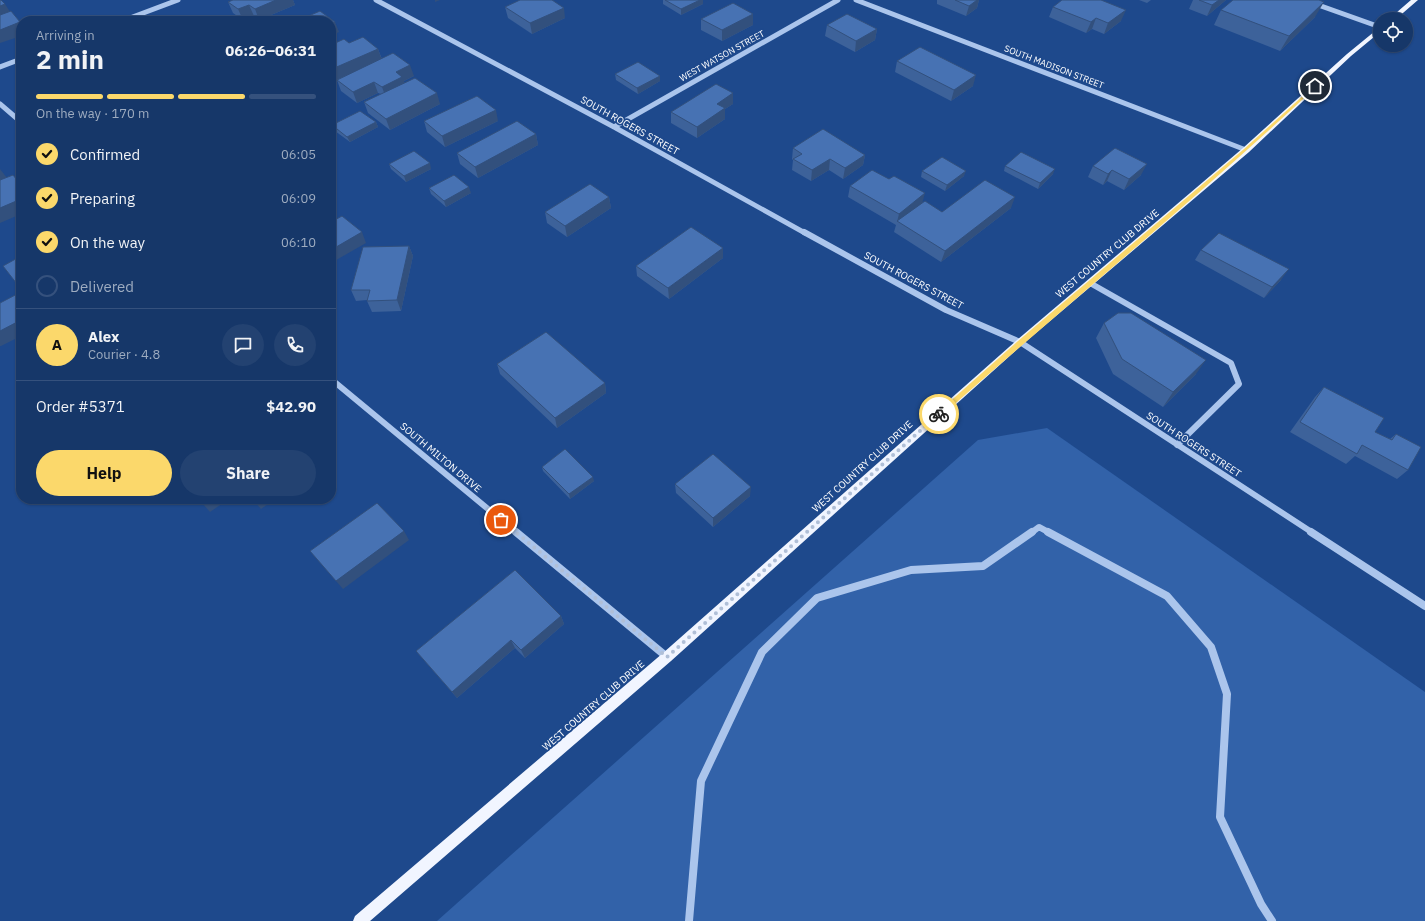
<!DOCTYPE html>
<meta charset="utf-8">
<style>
:root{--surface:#163769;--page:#234271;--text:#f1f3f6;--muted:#9eacc0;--line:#35517d;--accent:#fbd86b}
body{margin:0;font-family:"IBM Plex Sans",sans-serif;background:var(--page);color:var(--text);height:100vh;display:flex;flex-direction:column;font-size:15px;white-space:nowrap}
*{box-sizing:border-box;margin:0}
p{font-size:13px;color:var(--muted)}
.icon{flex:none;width:22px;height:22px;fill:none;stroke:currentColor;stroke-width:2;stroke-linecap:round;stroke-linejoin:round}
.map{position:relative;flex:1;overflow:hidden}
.details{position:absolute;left:16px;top:16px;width:320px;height:488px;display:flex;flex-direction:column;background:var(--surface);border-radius:16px;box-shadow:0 1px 3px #0004,0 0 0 1px var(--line)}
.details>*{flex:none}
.controls{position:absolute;left:1373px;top:12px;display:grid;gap:8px}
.controls a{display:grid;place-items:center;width:40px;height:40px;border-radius:50%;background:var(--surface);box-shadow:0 1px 3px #0004,0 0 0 1px var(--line);font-size:20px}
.pin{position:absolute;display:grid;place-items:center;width:34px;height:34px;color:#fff;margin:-17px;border:2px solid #fff;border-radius:50%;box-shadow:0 1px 4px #0007}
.courier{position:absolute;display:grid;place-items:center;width:40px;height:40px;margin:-20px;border:3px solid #fbd86b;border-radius:50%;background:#fff;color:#222;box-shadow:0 1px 5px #0007}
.summary em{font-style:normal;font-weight:800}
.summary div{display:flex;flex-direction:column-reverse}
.summary{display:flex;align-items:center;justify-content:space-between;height:68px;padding:0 20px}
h1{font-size:26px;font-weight:800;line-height:30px}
.bar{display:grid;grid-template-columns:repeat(4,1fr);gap:6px 4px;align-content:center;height:48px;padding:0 20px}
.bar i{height:5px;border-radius:3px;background:var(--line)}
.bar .on{background:var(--accent)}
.bar p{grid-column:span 4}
.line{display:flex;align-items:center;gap:10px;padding:0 20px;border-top:1px solid var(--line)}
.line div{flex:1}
.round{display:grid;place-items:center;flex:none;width:42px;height:42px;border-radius:21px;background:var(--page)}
ol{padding:0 20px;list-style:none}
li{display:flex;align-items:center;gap:12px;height:44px}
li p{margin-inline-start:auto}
li .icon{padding:4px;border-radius:50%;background:var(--accent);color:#111;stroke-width:4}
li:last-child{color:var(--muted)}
li i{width:22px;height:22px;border:2px solid var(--line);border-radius:50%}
.primary-button{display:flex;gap:8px;margin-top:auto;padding:8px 20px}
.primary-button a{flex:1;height:46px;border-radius:24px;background:var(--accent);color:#111;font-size:16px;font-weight:800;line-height:46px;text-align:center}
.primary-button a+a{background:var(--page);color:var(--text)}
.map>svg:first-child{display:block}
.green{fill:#3262a9}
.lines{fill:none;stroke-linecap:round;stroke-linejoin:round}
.minor-far2{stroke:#abc5ec;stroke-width:5}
.minor-far1{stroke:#abc5ec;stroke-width:6}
.minor{stroke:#abc5ec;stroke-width:8}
.major{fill:#f1f5ff;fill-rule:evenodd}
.wall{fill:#3d629a}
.shaded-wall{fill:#32507d}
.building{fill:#4772b3;stroke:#32507d}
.route{fill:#fbd86b}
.done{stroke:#b0bfd7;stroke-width:4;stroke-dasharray:0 7.2}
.labels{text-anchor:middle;stroke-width:3.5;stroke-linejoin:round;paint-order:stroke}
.far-street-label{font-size:9px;fill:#fff;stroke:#1e498c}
.street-label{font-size:10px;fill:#fff;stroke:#1e498c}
</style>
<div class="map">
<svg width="1425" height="921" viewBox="0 0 1425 921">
<rect width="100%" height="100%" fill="#1e498c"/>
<path class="green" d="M1047 428 1425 692V921H437L978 440Z"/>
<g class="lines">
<path class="minor-far2" d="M376 0 614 127 805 233
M856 0 1246 150
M1304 0 1380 27
M122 21 178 0
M0 67 21 59
M0 104 21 122
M614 127 838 0"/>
<path class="minor-far1" d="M804 232 946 310 1020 342 1313 533
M1090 283 1231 363 1239 384 1177 445
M331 379 517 533
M1031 533 1039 527 1050 533"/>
<path class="minor" d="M516 532 667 657
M1048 532 1167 596 1211 647 1227 694 1220 817 1261 904 1272 921
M1311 532 1425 606
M689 921 701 781 762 652 817 598 911 570 983 566 1032 532"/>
<path class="major" d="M1411 0H1418L1396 19H1389Z
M1380 27V32L1351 56 1249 152 1023 344 671 661 370 921H353L355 916 663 653 1017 340 1243 148 1347 54Z"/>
</g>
<path class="wall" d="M233 0H293L295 5 259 20 254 16 243 20 233 13 228 2Z
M663 0H703V4L681 15 663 4Z
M937 0H979L977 8 966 16 937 4Z
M1139 0H1151L1147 3Z
M1193 0H1226L1207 16 1189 9Z
M505 7 565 18 532 34 508 18Z
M1053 7 1121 21 1104 34 1092 29 1086 33 1049 17Z
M1221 10 1315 17 1280 51 1214 25Z
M753 14V25L722 41 701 30V19Z
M827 25 877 29 875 40 855 52 825 36Z
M349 43 378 49 382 59 414 76 404 81V83L440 104 390 130 368 113 364 102 381 94 378 93 357 103 341 91 337 80 331 76V45Z
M897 61 973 86 951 101 895 72Z
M615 74 660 81 638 94 616 80Z
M733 104 725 109V119L697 138 671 123V112Z
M424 121H498L445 147 427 132Z
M376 122 378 127 350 142 335 131 332 125Z
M536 134 538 145 478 178 460 164 457 153Z
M793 148 865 155 863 165 843 179 829 170 811 181 792 170 793 160 792 159Z
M389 164 431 169 406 182 391 169Z
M1005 166 1053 174 1038 189 1004 171Z
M1093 166 1141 175 1124 190 1107 181 1103 185 1088 177Z
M922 171 964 176 945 191 921 177Z
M850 186 923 203 942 212 1011 208 941 262 894 232 896 225 848 197Z
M429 188 471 193 446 207 431 194Z
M609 197 611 208 567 237 547 223 545 212Z
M409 246 413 256 401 311 372 312 367 301V300L356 301 351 290Z
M1201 250 1281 280 1264 298 1195 260Z
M723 258 669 299 637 276 636 266Z
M1104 323 1196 374 1163 407 1113 374 1096 338Z
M497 364 605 383 606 393 557 428 500 374Z
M1324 387 1375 432 1390 439 1396 434 1408 470 1397 479 1355 456 1346 464 1290 432 1315 397Z
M542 467 594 481 570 499 543 471Z
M675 484 750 496 713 527 676 493Z
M561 616 564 624 525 658 515 648 457 698 416 651Z"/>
<path class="shaded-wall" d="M276 0H293L295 5 259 20 255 9Z
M435 0H440L435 2Z
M700 0H703V4L681 15V9Z
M977 0H979L977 8 966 16 969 6Z
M1219 0H1226L1207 16 1212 5Z
M1324 2 1315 17 1280 51 1289 36Z
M5 4 12 15 0 19V6Z
M249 5 254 16 243 20 238 9Z
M564 8 565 18 532 34 530 23Z
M1126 10 1121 21 1104 34 1108 23Z
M753 14V25L722 41V30Z
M1096 18 1092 29 1086 33 1091 22Z
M20 22 21 23V36L0 43V30Z
M335 22 339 32 331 36V23Z
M877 29 875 40 855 52 856 41Z
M378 49 382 60 336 80 332 69Z
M410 65 414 76 404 81 406 88 386 98 382 87 396 72Z
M976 75 973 86 951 101 954 90Z
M660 76V81L638 94 637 88Z
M374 82 378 93 357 103 353 92Z
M437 93 440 104 390 130 386 119Z
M733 93V104L725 109V119L697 138V127L717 104Z
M496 110 498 121 445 147 442 136Z
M376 122 378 127 350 142 347 137Z
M536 134 538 145 478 178 475 167Z
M865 155 863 165 843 179 845 168Z
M830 159 829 170 811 181 812 170Z
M430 163 431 169 406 182 404 176Z
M1147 164 1141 175 1124 190 1129 179Z
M0 169 7 178 0 181Z
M1055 169 1053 174 1038 189 1040 183Z
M1112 170 1107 181 1103 185 1108 174Z
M966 171 964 176 945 191 947 185Z
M469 187 471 193 446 207 444 201Z
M925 193 922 204 897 222 899 214Z
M609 197 611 208 567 237 565 226Z
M1015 197 1011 208 941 262 945 251Z
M21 199V214L0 223V208Z
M362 232 366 243 331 263V250Z
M409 246 413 256 401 311 397 300Z
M723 248V258L669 299 668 288Z
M1289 269 1281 280 1264 298 1272 287Z
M21 282V288L17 284Z
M21 320V336L1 346H0V331Z
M1206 360 1196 374 1163 407 1173 392Z
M605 383 606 393 557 428 555 418Z
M593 477 594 481 570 499 569 494Z
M751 487 750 496 713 527V518Z
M208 499H229L210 512 202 503Z
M254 499H275L261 509 253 500Z
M404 531 409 540 343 589 336 581Z
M561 616 564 624 525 658 521 650Z
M511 640 515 648 457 698 452 692Z"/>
<path class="building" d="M0 0H1L5 4 0 6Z
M233 0H276L255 9 249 5 238 9 228 2Z
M520 0H552L564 8 530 23 505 7Z
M665 0H700L681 9Z
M955 0H977L969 6Z
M1062 0H1101L1126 10 1108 23 1096 18 1091 22 1053 7Z
M1199 0H1219L1212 5Z
M1233 0H1319L1324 2 1289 36 1221 10Z
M733 3 753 14 722 30 701 19Z
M11 11 20 22 0 30V15Z
M320 11 335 22 331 23V21H297Z
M847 14 877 29 856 41 827 25Z
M363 37 378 49 332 69H331V45L344 39 349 43Z
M920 47 976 75 954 90 897 61Z
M393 53 410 65 396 72 402 77 382 87 374 82 353 92 337 80Z
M638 62 660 76 637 88 615 74Z
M415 78 437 93 386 119 364 102Z
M716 84 733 93 717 104 725 108 697 127 671 112Z
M477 96 496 110 442 136 424 121Z
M360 111 376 122 347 137 332 125Z
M517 121 536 134 475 167 457 153Z
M823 129 865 155 845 168 830 159 812 170 793 159 802 154 793 148Z
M1115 148 1147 164 1129 179 1112 170 1108 174 1093 166Z
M414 151 430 163 404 176 389 164Z
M1021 152 1055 169 1040 183 1005 166Z
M942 157 966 171 947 185 922 171Z
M872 170 889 179 894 176 925 193 899 214 850 186Z
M13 175 21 185V199L0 208V180Z
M454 175 469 187 444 201 429 188Z
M985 180 1015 197 945 251 897 221 925 201 942 212Z
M590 184 609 197 565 226 545 212Z
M342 216 362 232 331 250V222Z
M691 227 723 248 668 288 636 266Z
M1219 233 1289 269 1272 287 1201 250Z
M409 246 397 300 367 301 370 290H351L363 247Z
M21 256V282L17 284 3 266Z
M21 292V320L0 331V303Z
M1118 313H1131L1206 360 1173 392 1122 359 1104 323Z
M546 332 605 383 555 418 497 364Z
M1324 387 1384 418 1375 432 1392 440 1396 434 1421 447 1408 470 1362 445 1357 454 1300 422Z
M565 449 593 477 569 494 542 467Z
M713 454 751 487 713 518 675 484Z
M198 499H208L202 503Z
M377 503 404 531 336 581 310 551Z
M515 570 561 616 521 650 511 640 452 692 416 651Z"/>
<path class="route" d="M1315 85 1316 87C1194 201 1065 306 941 416H937V413L1018 341 1244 149Z"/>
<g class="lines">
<path class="done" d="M501 520 667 657 939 414"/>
</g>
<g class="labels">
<g class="far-street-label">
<text transform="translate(722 56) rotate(-29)" y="3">WEST WATSON STREET</text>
<text transform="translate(1054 67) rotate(21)" y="3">SOUTH MADISON STREET</text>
</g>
<g class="street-label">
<text transform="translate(630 125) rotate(29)" y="4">SOUTH ROGERS STREET</text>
<text transform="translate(1107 253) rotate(-40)" y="4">WEST COUNTRY CLUB DRIVE</text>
<text transform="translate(914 280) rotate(28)" y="4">SOUTH ROGERS STREET</text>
<text transform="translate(1194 444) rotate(33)" y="4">SOUTH ROGERS STREET</text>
<text transform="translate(441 457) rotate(40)" y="4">SOUTH MILTON DRIVE</text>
<text transform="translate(862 466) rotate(-42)" y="4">WEST COUNTRY CLUB DRIVE</text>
<text transform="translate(593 705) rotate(-41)" y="4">WEST COUNTRY CLUB DRIVE</text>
</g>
</g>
</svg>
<div class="controls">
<a><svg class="icon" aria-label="locate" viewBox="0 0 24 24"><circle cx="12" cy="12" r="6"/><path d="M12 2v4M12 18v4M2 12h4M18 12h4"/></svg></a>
</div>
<div class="pin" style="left:501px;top:520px;background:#ea580c"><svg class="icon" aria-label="bag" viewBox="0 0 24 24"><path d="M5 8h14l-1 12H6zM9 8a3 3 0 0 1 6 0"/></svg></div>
<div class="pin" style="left:1315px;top:86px;background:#1f2937"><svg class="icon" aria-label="home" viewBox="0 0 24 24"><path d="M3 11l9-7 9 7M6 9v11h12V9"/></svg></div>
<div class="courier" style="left:939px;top:414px"><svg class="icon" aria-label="bike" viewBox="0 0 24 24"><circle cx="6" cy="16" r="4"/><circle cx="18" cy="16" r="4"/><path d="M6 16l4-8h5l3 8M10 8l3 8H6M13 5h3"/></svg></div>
<section class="details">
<div class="summary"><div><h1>2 min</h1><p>Arriving in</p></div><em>06:26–06:31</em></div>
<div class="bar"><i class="on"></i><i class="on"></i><i class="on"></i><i></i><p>On the way · 170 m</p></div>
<ol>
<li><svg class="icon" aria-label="check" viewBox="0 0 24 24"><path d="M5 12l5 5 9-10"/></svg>Confirmed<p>06:05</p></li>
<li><svg class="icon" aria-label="check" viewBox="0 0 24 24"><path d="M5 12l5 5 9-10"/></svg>Preparing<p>06:09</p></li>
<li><svg class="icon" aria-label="check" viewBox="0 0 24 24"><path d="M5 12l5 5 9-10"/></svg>On the way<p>06:10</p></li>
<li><i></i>Delivered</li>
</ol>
<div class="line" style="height:72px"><b class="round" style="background:var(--accent);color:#111">A</b><div><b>Alex</b><p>Courier · 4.8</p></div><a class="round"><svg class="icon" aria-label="chat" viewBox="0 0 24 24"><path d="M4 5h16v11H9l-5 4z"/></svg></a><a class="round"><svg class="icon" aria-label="phone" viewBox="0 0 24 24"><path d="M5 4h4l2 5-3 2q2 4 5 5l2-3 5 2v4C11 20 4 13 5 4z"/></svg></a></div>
<div class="line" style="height:52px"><div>Order #5371</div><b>$42.90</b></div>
<div class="primary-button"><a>Help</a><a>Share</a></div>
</section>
</div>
